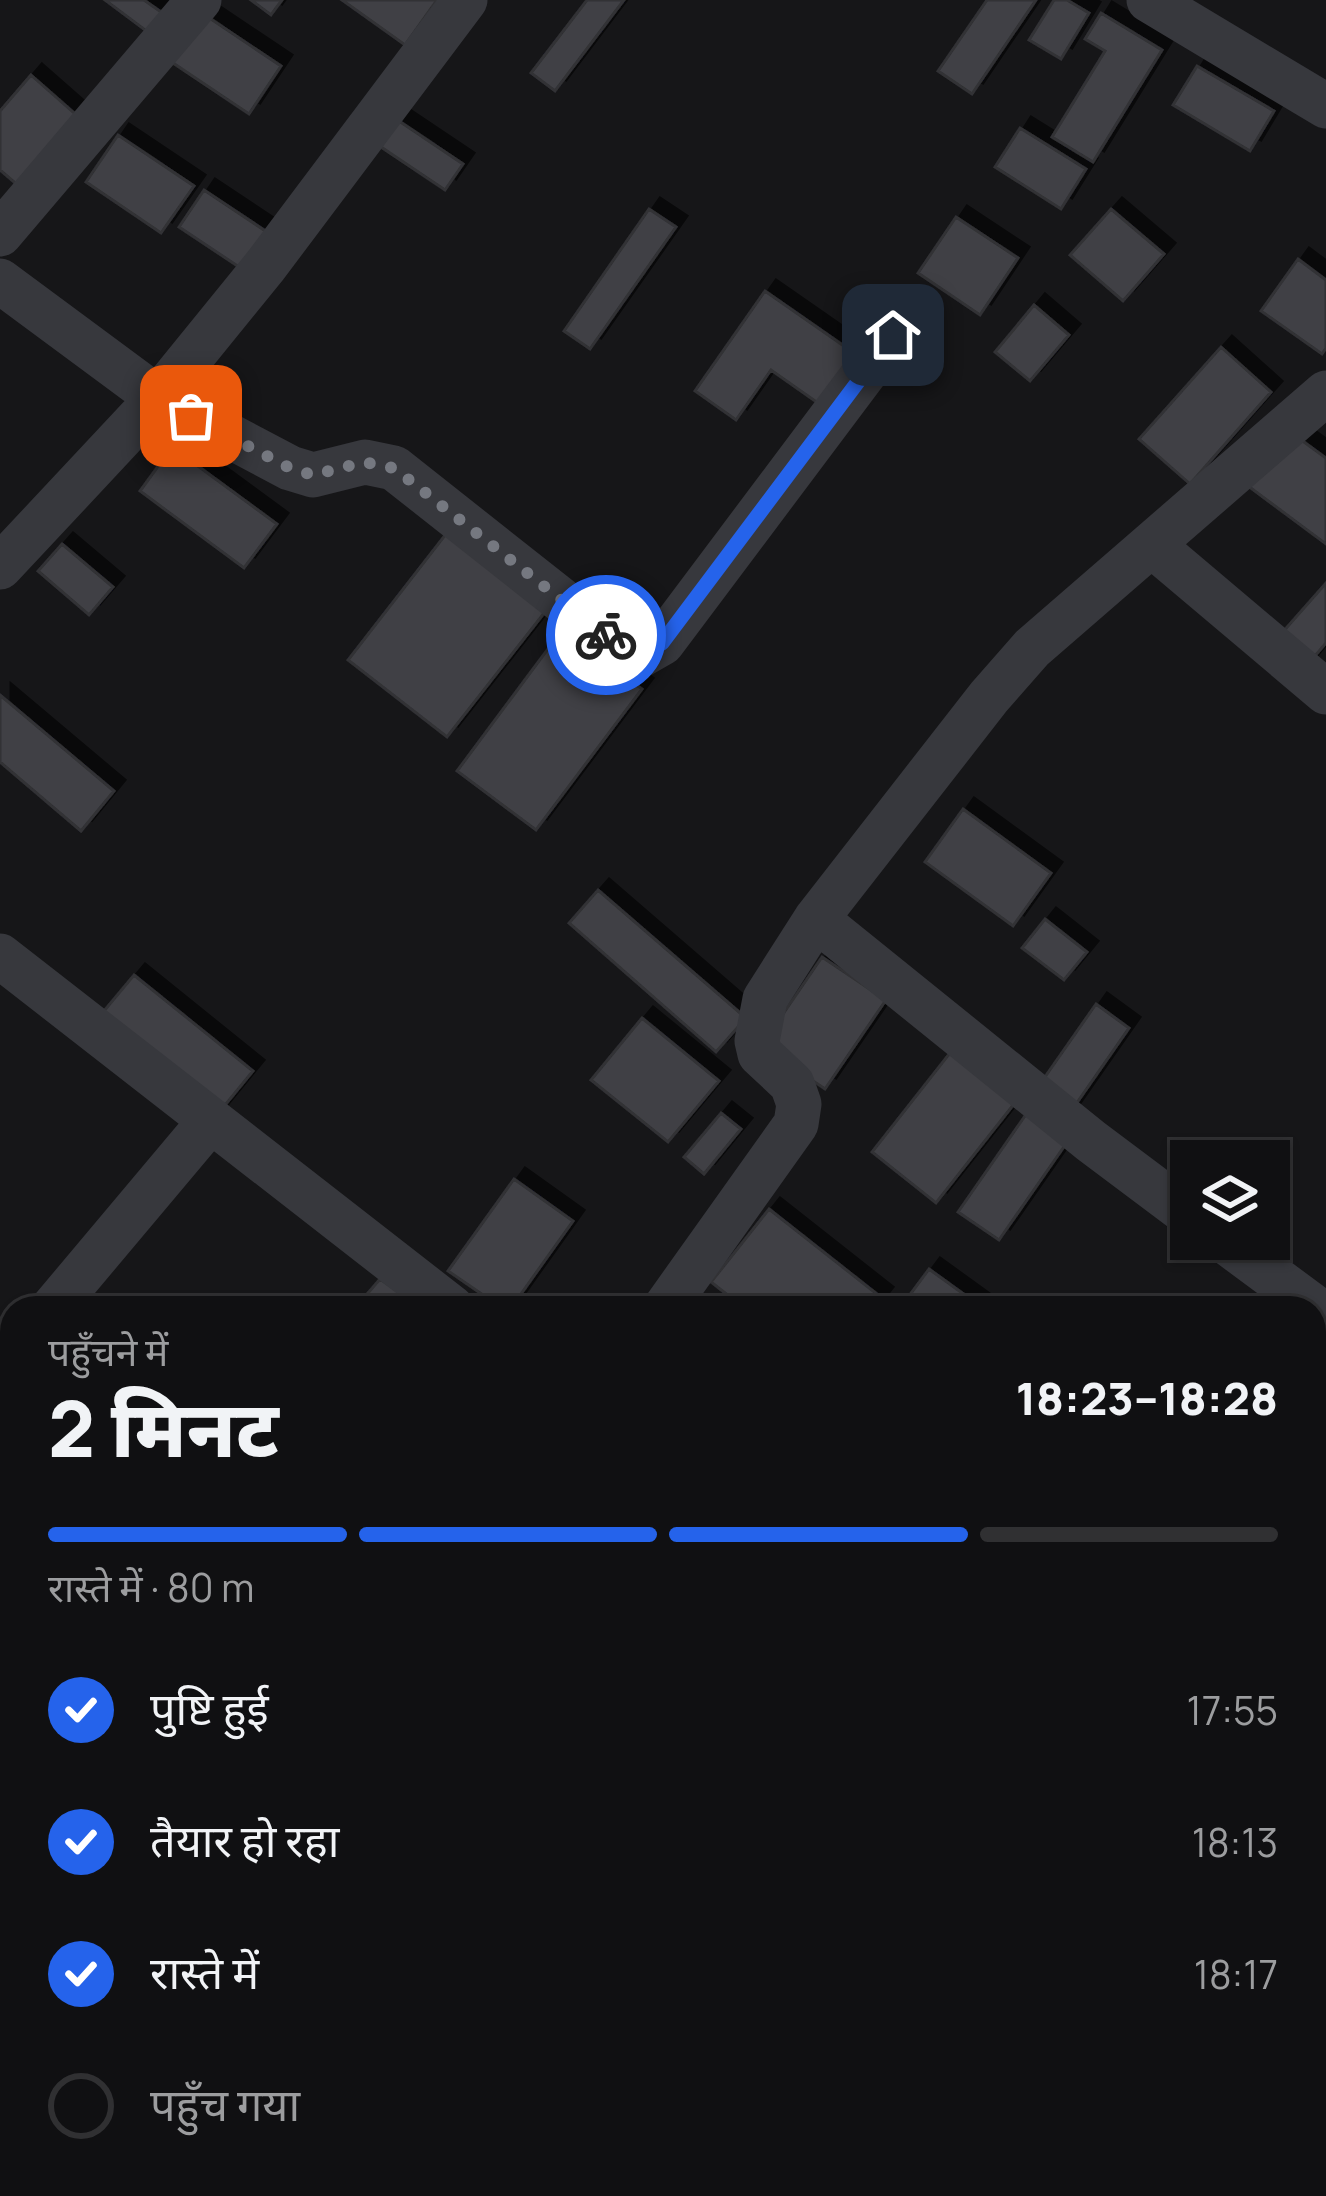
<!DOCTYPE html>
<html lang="hi">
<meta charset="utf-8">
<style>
:root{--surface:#101012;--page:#19191b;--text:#f1f3f6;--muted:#9c9d9f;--line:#303032;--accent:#2563eb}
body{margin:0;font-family:Manrope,"Noto Sans Devanagari",sans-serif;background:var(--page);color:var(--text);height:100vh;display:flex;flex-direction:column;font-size:45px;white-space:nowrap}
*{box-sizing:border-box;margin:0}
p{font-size:39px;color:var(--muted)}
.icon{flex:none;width:66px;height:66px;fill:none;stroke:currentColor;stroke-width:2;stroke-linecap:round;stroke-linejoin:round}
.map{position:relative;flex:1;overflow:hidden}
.side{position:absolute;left:0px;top:1296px;width:1326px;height:900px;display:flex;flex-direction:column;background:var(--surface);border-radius:36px 36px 0 0;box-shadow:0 3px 9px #0004,0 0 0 3px var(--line)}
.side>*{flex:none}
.buttons{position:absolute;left:1170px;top:1140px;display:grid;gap:24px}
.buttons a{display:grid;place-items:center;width:120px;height:120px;border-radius:0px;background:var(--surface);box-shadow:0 3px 9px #0004,0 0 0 3px var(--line);font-size:60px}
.pin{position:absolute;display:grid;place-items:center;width:102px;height:102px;color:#fff;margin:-51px;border-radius:24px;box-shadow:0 6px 18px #0006}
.courier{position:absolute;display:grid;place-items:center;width:120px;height:120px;margin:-60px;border:9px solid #2563eb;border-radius:50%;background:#fff;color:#222;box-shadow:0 3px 15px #0007}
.head em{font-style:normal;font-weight:800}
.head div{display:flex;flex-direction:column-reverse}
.head{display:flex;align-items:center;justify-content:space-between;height:204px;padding:0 48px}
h1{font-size:78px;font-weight:800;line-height:90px}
.bar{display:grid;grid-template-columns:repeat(4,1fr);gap:18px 12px;align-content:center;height:144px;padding:0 48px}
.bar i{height:15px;border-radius:9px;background:var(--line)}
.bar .active{background:var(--accent)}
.bar p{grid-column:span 4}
ol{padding:0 48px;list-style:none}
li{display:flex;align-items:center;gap:36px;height:132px}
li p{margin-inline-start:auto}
li .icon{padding:12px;border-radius:50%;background:var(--accent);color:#fff;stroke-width:4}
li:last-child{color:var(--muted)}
li i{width:66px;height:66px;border:6px solid var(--line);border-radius:50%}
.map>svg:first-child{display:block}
.building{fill:#404145;stroke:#303034;stroke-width:3;filter:url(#shadow)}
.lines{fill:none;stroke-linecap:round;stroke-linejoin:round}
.street{stroke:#37383d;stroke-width:45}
.done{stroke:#757880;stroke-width:12;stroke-dasharray:0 21.6}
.route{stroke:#2563eb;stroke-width:15}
</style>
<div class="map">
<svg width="1326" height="2196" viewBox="0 0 1326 2196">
<defs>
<filter id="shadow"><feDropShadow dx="11" dy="-11" stdDeviation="0" flood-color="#0009"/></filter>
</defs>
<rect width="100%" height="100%" fill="#161618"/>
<path class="building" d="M105 0H144L164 14 149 33Z
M251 0H282L271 15Z
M342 0H437L405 45Z
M587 0H624L555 91 531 73Z
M987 0H1036L972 94 938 71Z
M1054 0H1067L1089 13 1061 59 1029 40Z
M199 11 281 66 249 114 167 59Z
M1101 13 1162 50 1093 162 1052 137 1105 51 1085 39Z
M1197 66 1274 111 1250 151 1173 105Z
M31 75 82 120 22 189 0 170V111Z
M396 119 463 164 445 190 378 145Z
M1020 128 1086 169 1061 209 995 167Z
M118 135 194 186 161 233 86 182Z
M204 190 273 236 248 273 179 227Z
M649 209 676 227 590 349 564 331Z
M1111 209 1164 254 1123 301 1070 255Z
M956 217 1018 258 980 315 918 273Z
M1298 259 1326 280V348L1322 354 1261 311Z
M765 291 877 369 842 420 771 370 736 420 695 391Z
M1034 305 1069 335 1030 381 995 352Z
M1221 347 1271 392 1190 484 1139 439Z
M1289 431 1326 458V544L1248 486Z
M172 447 277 524 244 568 140 491Z
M456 521 556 598 447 737 348 660Z
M62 544 113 587 89 615 38 571Z
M1326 583V643L1304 669 1273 643Z
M562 630 642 689 536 830 457 771Z
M0 695 114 791 81 831 0 762Z
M963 809 1051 873 1013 926 925 862Z
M598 890 746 1018 716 1052 569 923Z
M1045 919 1087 952 1064 980 1022 948Z
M822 957 886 1000 825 1089 761 1046Z
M134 975 253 1071 217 1115 98 1018Z
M1096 1004 1129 1028 1067 1117 1033 1094Z
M642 1018 719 1081 668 1142 591 1080Z
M953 1049 1018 1099 936 1203 872 1152Z
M721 1113 741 1129 704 1174 684 1157Z
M1027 1113 1068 1141 999 1240 958 1212Z
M514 1179 573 1221 511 1308H502L448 1271Z
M769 1209 882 1298 874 1308H744L711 1282Z
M929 1269 983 1308H900Z
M380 1279 422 1308H355Z
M1326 1430V1484L1314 1477V1450Z
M1319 1562 1326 1567V1676L1314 1668V1570Z
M0 1694 12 1701V1728L0 1722Z"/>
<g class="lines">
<path class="street" d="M1149 0 1326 106
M0 234 199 0
M0 281 158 398 290 468 313 475 365 462 394 468 618 645 641 655 662 643 893 335
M1152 545 1326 692
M0 567 158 398 266 265 465 0
M816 919 1091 1141 1191 1216
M0 956 452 1308
M1222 1239 1326 1316
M53 1308 211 1120
M665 1308 796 1124 799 1104 792 1084 760 1054 757 1041 765 999 816 919 989 697 1032 648 1326 393
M0 1370 12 1356
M1314 1921 1326 1930
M0 2072 12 2058
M824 2184 841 2196
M554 2196 563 2184"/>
</g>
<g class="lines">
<path class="done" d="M191 416 290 468 313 475 364 462 394 468 606 635"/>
<path class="route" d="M606 635 618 645 641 655 662 643 893 335"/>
</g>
</svg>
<div class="buttons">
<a><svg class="icon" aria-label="layers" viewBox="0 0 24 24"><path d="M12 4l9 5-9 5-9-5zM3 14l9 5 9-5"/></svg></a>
</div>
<div class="pin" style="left:191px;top:416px;background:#ea580c"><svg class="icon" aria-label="bag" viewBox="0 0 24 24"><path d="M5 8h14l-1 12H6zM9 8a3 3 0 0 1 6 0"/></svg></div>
<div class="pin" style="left:893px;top:335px;background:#1f2937"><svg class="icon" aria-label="home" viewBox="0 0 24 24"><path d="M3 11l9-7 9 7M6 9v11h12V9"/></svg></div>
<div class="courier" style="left:606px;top:635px"><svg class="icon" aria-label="bike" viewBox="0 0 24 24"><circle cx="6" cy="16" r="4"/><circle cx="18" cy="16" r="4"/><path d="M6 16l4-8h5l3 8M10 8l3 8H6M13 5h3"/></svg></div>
<section class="side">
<div class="head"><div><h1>2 मिनट</h1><p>पहुँचने में</p></div><em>18:23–18:28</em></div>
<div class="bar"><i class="active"></i><i class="active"></i><i class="active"></i><i></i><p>रास्ते में · 80 m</p></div>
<ol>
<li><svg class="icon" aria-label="check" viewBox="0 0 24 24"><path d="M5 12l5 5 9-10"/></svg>पुष्टि हुई<p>17:55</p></li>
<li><svg class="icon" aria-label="check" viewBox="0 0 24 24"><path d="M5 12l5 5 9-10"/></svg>तैयार हो रहा<p>18:13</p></li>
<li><svg class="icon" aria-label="check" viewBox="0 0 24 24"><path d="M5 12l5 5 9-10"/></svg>रास्ते में<p>18:17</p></li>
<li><i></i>पहुँच गया</li>
</ol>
</section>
</div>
